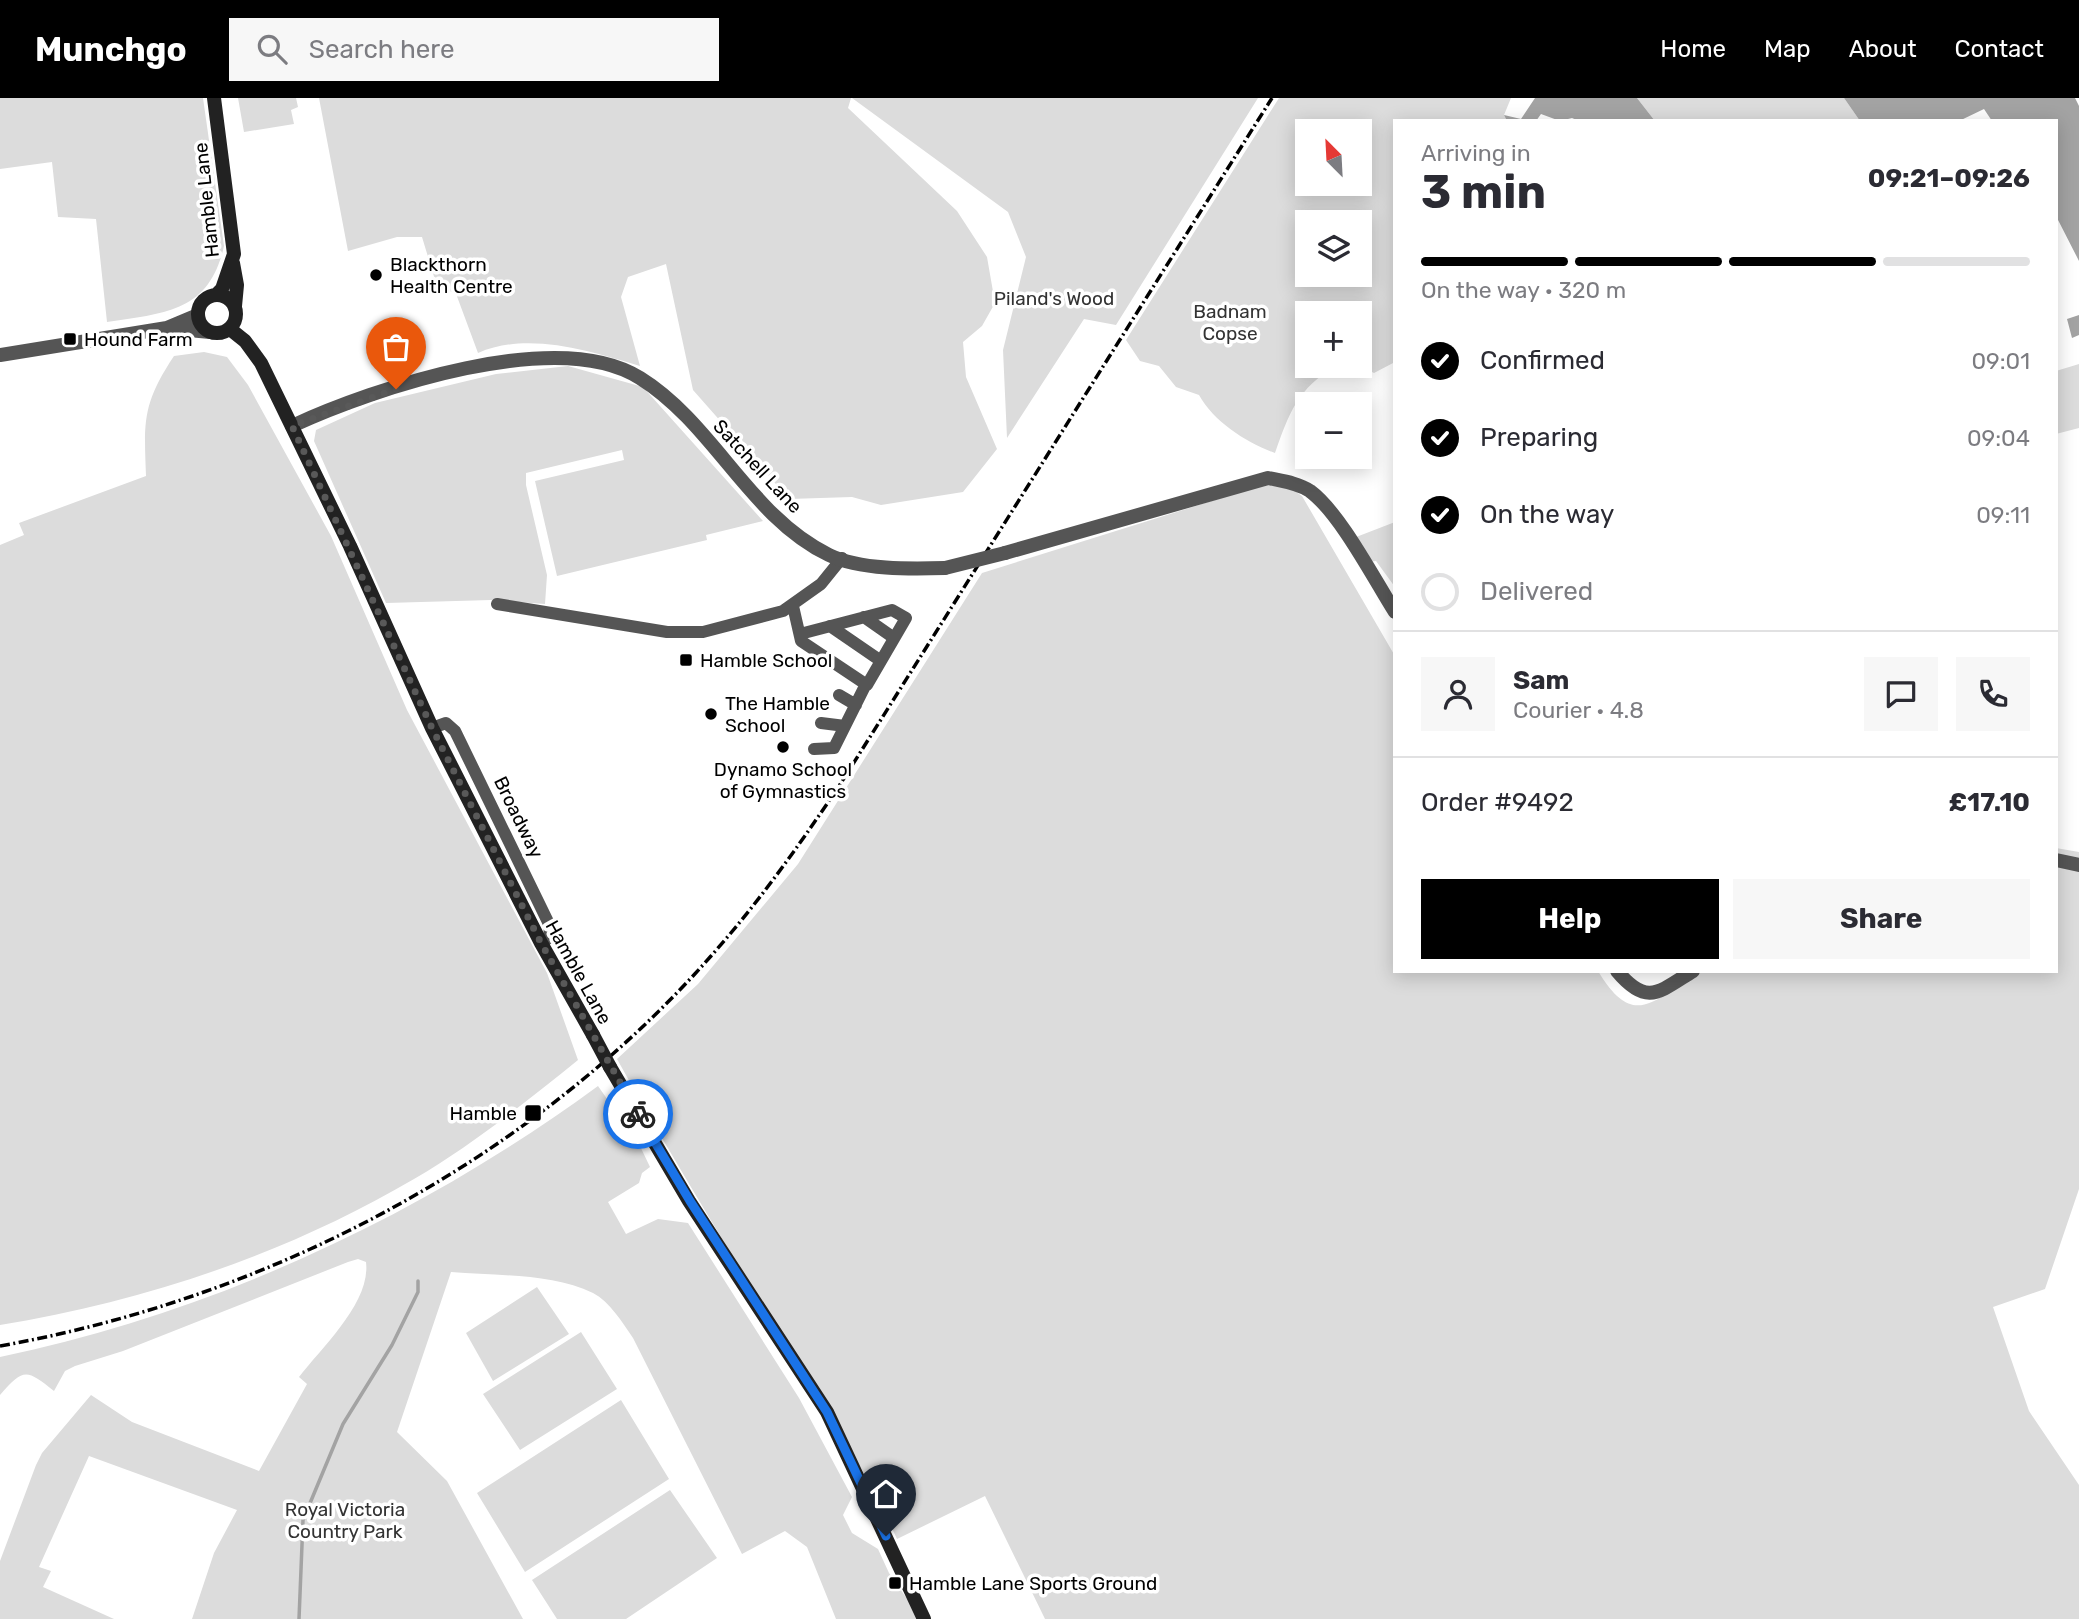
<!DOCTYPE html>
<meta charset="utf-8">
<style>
:root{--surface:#fff;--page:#f7f7f7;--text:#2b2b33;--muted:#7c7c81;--line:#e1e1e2;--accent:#000}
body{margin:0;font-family:Rubik,sans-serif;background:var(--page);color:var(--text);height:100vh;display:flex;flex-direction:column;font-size:26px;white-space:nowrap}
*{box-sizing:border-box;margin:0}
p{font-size:23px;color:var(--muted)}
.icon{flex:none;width:38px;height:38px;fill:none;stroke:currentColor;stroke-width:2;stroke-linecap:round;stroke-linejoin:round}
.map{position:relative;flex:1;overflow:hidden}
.drawer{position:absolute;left:1393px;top:21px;width:665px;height:854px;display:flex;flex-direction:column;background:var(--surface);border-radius:0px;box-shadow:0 4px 18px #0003}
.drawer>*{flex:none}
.needle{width:46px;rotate:336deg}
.tools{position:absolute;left:1295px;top:21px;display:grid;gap:14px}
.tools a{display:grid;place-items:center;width:77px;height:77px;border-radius:0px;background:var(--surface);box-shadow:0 4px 18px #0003;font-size:35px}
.pin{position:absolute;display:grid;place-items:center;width:60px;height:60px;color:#fff;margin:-72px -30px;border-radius:50% 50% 50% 0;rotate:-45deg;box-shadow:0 0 7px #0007}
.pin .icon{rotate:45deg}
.courier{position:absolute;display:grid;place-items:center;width:70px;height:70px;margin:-35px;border:5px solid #1a73e8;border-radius:50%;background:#fff;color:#222;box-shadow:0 2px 9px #0007}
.head em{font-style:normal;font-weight:700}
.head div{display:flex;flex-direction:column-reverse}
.head{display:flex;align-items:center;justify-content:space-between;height:119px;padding:0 28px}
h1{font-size:46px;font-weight:700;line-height:52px}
.bar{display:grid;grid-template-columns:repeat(4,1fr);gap:10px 7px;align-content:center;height:84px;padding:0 28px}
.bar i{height:9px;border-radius:5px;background:var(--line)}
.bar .active{background:var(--accent)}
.bar p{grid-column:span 4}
.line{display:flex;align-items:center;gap:18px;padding:0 28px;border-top:2px solid var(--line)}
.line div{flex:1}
.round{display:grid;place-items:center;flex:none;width:74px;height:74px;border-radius:0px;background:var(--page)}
ol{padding:0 28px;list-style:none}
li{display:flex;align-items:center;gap:21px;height:77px}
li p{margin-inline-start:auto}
li .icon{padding:7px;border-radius:50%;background:var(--accent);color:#fff;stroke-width:4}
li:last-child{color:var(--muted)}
li i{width:38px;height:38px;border:4px solid var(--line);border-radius:50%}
.button{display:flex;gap:14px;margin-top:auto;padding:14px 28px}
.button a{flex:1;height:80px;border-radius:0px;background:var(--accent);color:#fff;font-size:28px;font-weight:700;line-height:80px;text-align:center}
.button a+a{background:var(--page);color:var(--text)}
header{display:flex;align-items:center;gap:42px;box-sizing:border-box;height:98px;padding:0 35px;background:var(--accent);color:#fff}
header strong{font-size:33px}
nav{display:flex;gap:38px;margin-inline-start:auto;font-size:24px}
.search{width:490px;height:63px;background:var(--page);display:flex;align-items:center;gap:18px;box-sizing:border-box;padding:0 24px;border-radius:0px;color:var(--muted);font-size:26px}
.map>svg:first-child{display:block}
.green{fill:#dcdcdc;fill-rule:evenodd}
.water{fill:#a3a3a3}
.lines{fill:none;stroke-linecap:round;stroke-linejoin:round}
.stream{stroke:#a3a3a3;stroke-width:3.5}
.minor{stroke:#555;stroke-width:12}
.tertiary{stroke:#555;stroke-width:14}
.secondary{stroke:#222;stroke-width:14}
.rail{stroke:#000;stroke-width:3.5;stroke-dasharray:10 3.5 2 3.5;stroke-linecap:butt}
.tertiary-bridge{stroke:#555;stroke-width:14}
.secondary-bridge{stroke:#222;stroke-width:14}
.done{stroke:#595959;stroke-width:7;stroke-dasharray:0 12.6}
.route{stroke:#1a73e8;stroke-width:9}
.poi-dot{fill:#000;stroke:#fff;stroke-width:2.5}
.labels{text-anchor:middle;stroke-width:7;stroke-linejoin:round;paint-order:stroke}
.street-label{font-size:19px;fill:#000;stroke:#fff}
.poi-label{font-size:19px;fill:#000;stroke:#fff;text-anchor:start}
.park-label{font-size:19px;fill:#333;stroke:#fff}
</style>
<header>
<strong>Munchgo</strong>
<div class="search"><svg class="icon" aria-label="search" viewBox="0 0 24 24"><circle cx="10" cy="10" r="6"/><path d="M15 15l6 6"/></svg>Search here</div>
<nav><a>Home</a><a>Map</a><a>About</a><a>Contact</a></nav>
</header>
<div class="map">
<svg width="2079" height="1521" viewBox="0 0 2079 1521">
<rect width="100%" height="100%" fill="#fff"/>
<path class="green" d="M0 0H203L224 148C209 214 166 215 107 224L96 121 58 119 52 64 0 71Z
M238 0H296L298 9 291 12 294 26 244 34Z
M319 0H851L848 10 957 113 987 159 995 205 982 228 963 244 966 279 997 351 963 394 881 407 852 399 789 401 693 292 666 166 628 179 621 199 640 268C590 253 528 233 478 255L455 193 439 195 422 139H397L348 153Z
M852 0H1258L1116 227 1084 221 1007 340 1003 252 1026 159 1008 114Z
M1279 0H1511L1504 17 1507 23H1395V264L1374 275 1360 268V215H1307V268H1336C1298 290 1289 315 1275 355 1247 345 1214 324 1199 297L1176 289 1159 268 1140 263 1126 242ZM1307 33H1360V86H1307ZM1307 124H1360V177H1307Z
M1637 0H1844L1860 23H1655Z
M204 254 227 259 248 287 331 438 407 612 547 875 578 962C526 1004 472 1047 414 1081 286 1156 146 1203 0 1227V447L24 437 19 425 146 378C144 324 142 306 174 258Z
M2079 266V330L2056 336V273Z
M568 268 643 289 763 423 706 437 707 442 557 478 535 383 624 362 622 352 526 375V387L547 477 545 506 491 502 386 505 314 343 316 332 375 305 496 276Z
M1269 385 1289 389 1302 398 1395 558V873H1598C1634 933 1654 902 1700 873H2056V750L2079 754V1091L2045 1191 1993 1209 2029 1313 2079 1387V1521H1045L985 1398 897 1441C859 1358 810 1283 762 1206 712 1125 662 1042 617 961L698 886 798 766 982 475Z
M1395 424V489L1376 463 1362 465 1351 441Z
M598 988 640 1048 650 1069 642 1075 639 1085 608 1104 626 1136 658 1121 688 1125 799 1300 852 1399 843 1417 852 1435 878 1451 889 1475 921 1521H836L807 1449 785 1433 742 1456 633 1240C622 1224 610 1204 593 1195 551 1175 496 1178 451 1174L397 1334 447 1383 523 1521H192L214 1455 237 1412 89 1358 39 1469 51 1473 43 1489 114 1521H0V1463L36 1367 42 1355 91 1297 132 1324 259 1373 307 1286 299 1279C323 1248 371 1204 366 1164L358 1161 348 1164 123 1253 75 1268 65 1273 54 1293C26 1271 24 1270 0 1297V1259C215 1214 421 1118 598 988Z
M537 1189 569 1236 493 1283 466 1235Z
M581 1234 617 1291 520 1352 483 1296Z
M621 1302 669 1381 525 1474 477 1395Z
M670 1392 717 1460 626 1521H557L532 1482Z"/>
<path class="water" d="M1535 0H1637L1655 23H1579L1572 20 1560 23 1541 16 1536 23H1507L1504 17 1521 21Z
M1844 0H2075L2079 8V163L2056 118V23H1992L1984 11 1959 23H1860Z
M2079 217V237L2072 240 2067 221Z"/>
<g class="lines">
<path class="stream" d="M299 1521 303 1422 343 1326 392 1247 418 1194V1183"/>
<path class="minor" d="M497 506 667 534H703L783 513 821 486 842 460
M793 508 801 543 867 587 906 520 892 512 800 536
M864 519 894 540
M830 528 881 563
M839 597 856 607
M821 625 845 628
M432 630 446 625 455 633 550 828 549 840 541 845
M814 651 834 650 866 586"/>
<path class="tertiary" d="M168 230 210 234
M0 257 167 230 198 217
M292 328C374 290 558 228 640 280 714 326 750 419 829 457 860 472 911 471 945 470
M1005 455 1268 380C1282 383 1298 385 1310 393 1340 415 1374 481 1395 514
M2056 762 2079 767
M1617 873C1647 909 1659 894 1693 873"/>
<path class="secondary" d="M214 0 234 156 222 191 217 196
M233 165 237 187 235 208
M198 216a19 19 0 1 1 38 0a19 19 0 1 1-38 0Z
M230 231 245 243 261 265 350 448 432 630 541 845 593 937
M610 969 689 1103 827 1314 924 1521"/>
<path class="rail" d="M0 1248C269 1200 529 1064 711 858 759 804 801 745 841 685L1272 0"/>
<path class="tertiary-bridge" d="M945 470 1005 455"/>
<path class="secondary-bridge" d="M593 937 610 969"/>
</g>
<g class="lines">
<path class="done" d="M396 291 292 328 432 630 541 845 638 1016"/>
<path class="route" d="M638 1016 690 1103 827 1314 886 1438"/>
</g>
<g class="poi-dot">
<circle cx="376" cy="177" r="7"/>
<rect x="63" y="234" width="14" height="14" rx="3.5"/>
<rect x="679" y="555" width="14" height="14" rx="3.5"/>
<circle cx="711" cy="616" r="7"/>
<circle cx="783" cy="649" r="7"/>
<rect x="524" y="1006" width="18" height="18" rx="3.5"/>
<rect x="888" y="1478" width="14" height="14" rx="3.5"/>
</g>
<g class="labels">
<g class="street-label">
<text transform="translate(206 102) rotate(-96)" y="7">Hamble Lane</text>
<text transform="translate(758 368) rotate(47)" y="7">Satchell Lane</text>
<text transform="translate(519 719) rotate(64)" y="7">Broadway</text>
<text transform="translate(579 874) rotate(61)" y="7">Hamble Lane</text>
</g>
<g class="poi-label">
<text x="390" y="173">Blackthorn<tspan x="390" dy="22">Health Centre</tspan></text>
<text x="84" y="248">Hound Farm</text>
<text x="700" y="569">Hamble School</text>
<text x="725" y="612">The Hamble<tspan x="725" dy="22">School</tspan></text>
<text x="783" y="678" text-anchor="middle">Dynamo School<tspan x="783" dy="22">of Gymnastics</tspan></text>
<text x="517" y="1022" text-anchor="end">Hamble</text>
<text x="909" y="1492">Hamble Lane Sports Ground</text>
</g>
<g class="park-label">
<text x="1054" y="207">Piland's Wood</text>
<text x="1230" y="220">Badnam<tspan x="1230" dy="22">Copse</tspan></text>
<text x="345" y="1418">Royal Victoria<tspan x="345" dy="22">Country Park</tspan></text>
</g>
</g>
</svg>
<div class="tools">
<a><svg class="needle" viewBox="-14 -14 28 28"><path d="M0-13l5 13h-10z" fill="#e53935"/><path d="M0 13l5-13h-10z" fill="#7c7c81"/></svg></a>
<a><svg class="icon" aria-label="layers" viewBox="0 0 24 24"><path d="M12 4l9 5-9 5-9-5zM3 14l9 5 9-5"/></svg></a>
<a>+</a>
<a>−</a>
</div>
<div class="pin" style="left:396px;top:291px;background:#ea580c"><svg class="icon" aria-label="bag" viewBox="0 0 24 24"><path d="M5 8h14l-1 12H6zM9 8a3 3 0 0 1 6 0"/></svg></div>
<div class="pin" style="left:886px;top:1438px;background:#1f2937"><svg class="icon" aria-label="home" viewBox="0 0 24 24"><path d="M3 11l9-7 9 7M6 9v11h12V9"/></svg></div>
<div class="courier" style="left:638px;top:1016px"><svg class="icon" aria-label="bike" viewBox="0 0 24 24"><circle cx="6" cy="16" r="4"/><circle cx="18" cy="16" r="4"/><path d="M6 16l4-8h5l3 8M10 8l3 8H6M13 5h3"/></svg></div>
<section class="drawer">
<div class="head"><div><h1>3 min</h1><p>Arriving in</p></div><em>09:21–09:26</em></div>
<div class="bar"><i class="active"></i><i class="active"></i><i class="active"></i><i></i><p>On the way · 320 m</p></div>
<ol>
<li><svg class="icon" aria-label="check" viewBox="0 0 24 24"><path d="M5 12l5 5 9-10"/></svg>Confirmed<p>09:01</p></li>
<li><svg class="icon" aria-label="check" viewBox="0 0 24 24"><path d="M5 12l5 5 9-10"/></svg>Preparing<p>09:04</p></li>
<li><svg class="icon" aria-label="check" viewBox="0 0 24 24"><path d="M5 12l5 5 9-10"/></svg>On the way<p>09:11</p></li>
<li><i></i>Delivered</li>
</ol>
<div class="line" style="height:126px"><a class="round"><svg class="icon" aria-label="person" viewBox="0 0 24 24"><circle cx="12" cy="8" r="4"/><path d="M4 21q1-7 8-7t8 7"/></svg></a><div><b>Sam</b><p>Courier · 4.8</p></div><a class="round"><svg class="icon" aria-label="chat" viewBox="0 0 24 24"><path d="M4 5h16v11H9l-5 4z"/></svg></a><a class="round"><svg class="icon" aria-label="phone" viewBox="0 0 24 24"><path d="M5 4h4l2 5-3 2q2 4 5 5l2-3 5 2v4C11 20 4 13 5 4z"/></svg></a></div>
<div class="line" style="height:91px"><div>Order #9492</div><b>£17.10</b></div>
<div class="button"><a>Help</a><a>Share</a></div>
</section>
</div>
